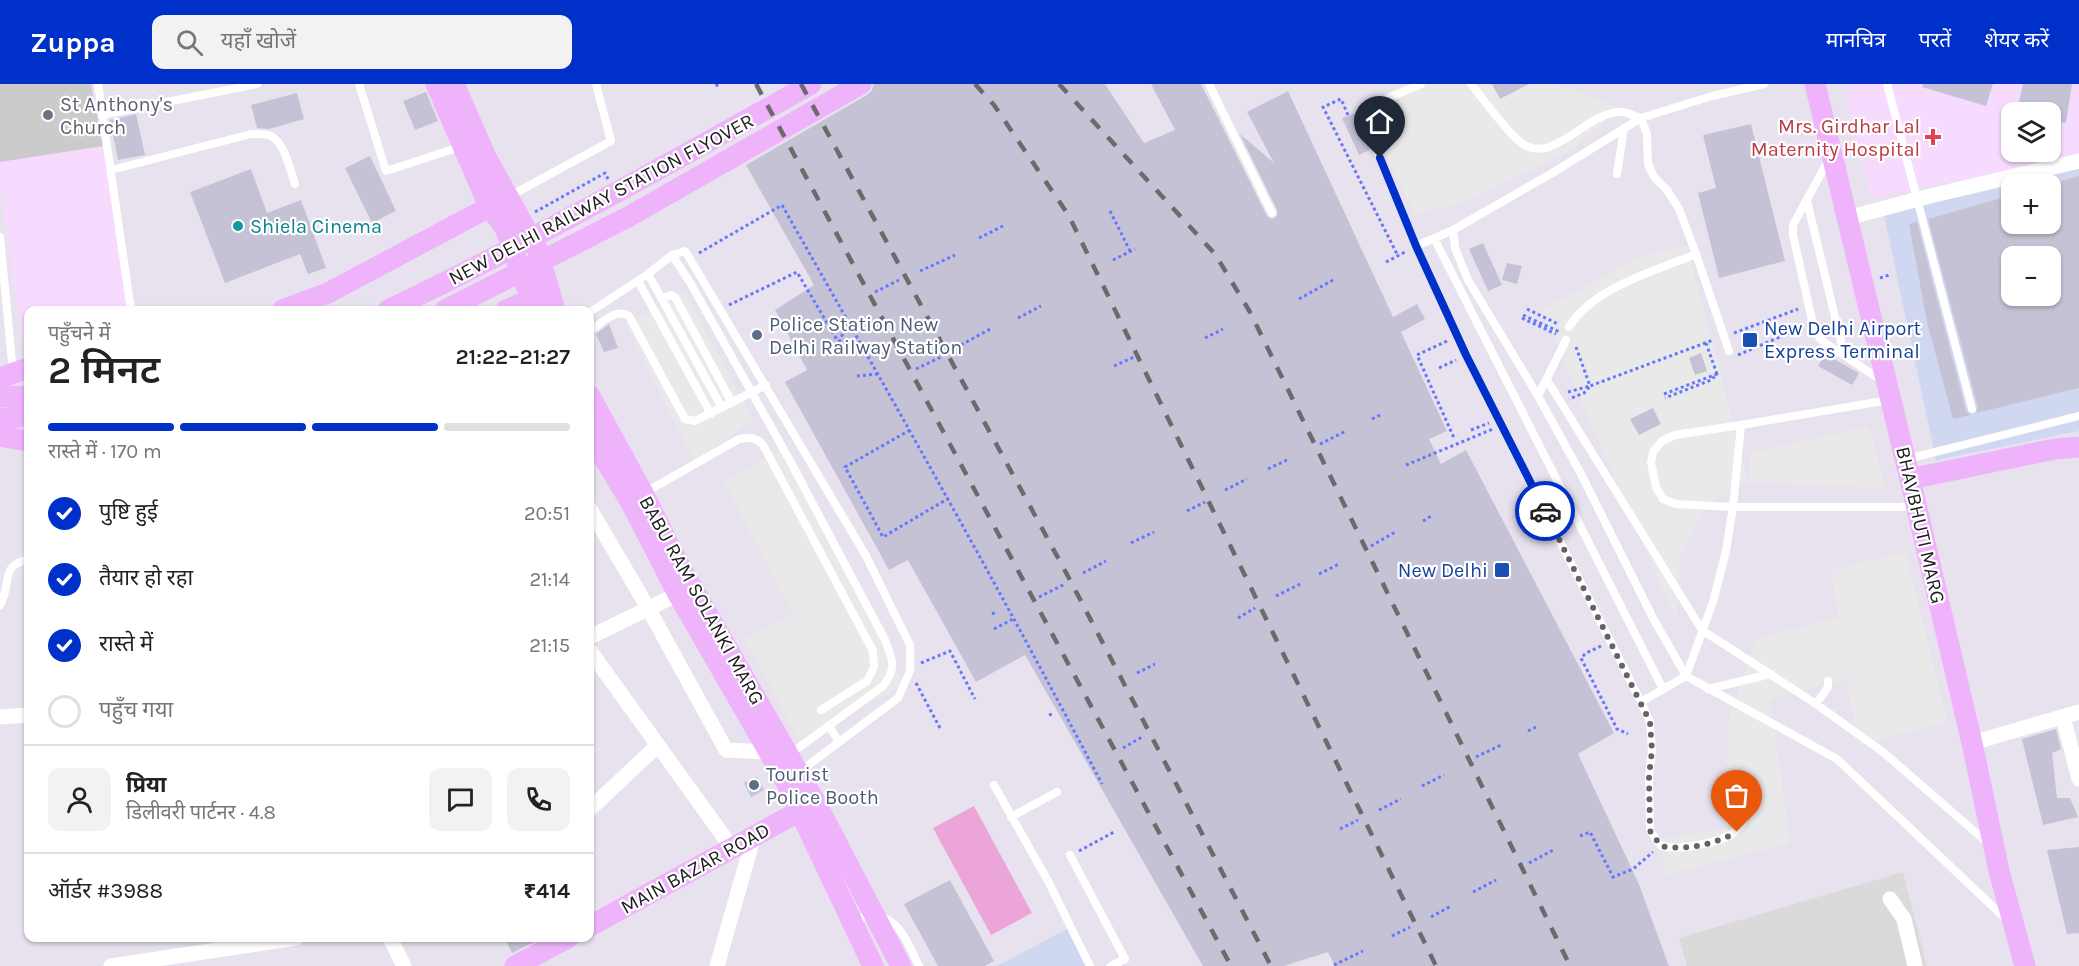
<!DOCTYPE html>
<html lang="hi">
<meta charset="utf-8">
<style>
:root{--surface:#fff;--page:#f2f2f2;--text:#222;--muted:#767676;--line:#e0e0e0;--accent:#0030ca}
body{margin:0;font-family:Karla,"Noto Sans Devanagari",sans-serif;background:var(--page);color:var(--text);height:100vh;display:flex;flex-direction:column;font-size:22px;white-space:nowrap}
*{box-sizing:border-box;margin:0}
p{font-size:20px;color:var(--muted)}
.icon{flex:none;width:33px;height:33px;fill:none;stroke:currentColor;stroke-width:2;stroke-linecap:round;stroke-linejoin:round}
.map{position:relative;flex:1;overflow:hidden}
.sheet{position:absolute;left:24px;top:222px;width:570px;height:636px;display:flex;flex-direction:column;background:var(--surface);border-radius:12px;box-shadow:0 2px 4px #0004}
.sheet>*{flex:none}
.buttons{position:absolute;left:2001px;top:18px;display:grid;gap:12px}
.buttons a{display:grid;place-items:center;width:60px;height:60px;border-radius:12px;background:var(--surface);box-shadow:0 2px 4px #0004;font-size:30px}
.pin{position:absolute;display:grid;place-items:center;width:51px;height:51px;color:#fff;margin:-62px -26px;border-radius:50% 50% 50% 0;rotate:-45deg;box-shadow:0 0 6px #0007}
.pin .icon{rotate:45deg}
.courier{position:absolute;display:grid;place-items:center;width:60px;height:60px;margin:-30px;border:4px solid #0030ca;border-radius:50%;background:#fff;color:#222;box-shadow:0 2px 8px #0007}
.overview em{font-style:normal;font-weight:600}
.overview div{display:flex;flex-direction:column-reverse}
.overview{display:flex;align-items:center;justify-content:space-between;height:102px;padding:0 24px}
h1{font-size:39px;font-weight:600;line-height:45px}
.bar{display:grid;grid-template-columns:repeat(4,1fr);gap:9px 6px;align-content:center;height:72px;padding:0 24px}
.bar i{height:8px;border-radius:4px;background:var(--line)}
.bar .on{background:var(--accent)}
.bar p{grid-column:span 4}
.line{display:flex;align-items:center;gap:15px;padding:0 24px;border-top:2px solid var(--line)}
.line div{flex:1}
.round{display:grid;place-items:center;flex:none;width:63px;height:63px;border-radius:12px;background:var(--page)}
ol{padding:0 24px;list-style:none}
li{display:flex;align-items:center;gap:18px;height:66px}
li p{margin-inline-start:auto}
li .icon{padding:6px;border-radius:50%;background:var(--accent);color:#fff;stroke-width:4}
li:last-child{color:var(--muted)}
li i{width:33px;height:33px;border:3px solid var(--line);border-radius:50%}
header{display:flex;align-items:center;gap:36px;box-sizing:border-box;height:84px;padding:0 30px;background:var(--accent);color:#fff}
header strong{font-size:28px}
nav{display:flex;gap:33px;margin-inline-start:auto;font-size:21px}
.search{width:420px;height:54px;background:var(--page);display:flex;align-items:center;gap:15px;box-sizing:border-box;padding:0 21px;border-radius:12px;color:var(--muted);font-size:22px}
.map>svg:first-child{display:block}
.residential{fill:#dadadb}
.commercial{fill:#d0d7f1;fill-rule:evenodd}
.education{fill:#f6dbff;fill-rule:evenodd}
.religious{fill:#cbcbcb}
.grass{fill:#eca5d9}
.parking{fill:#e9e9e9}
.building{fill:#c6c2d6;fill-rule:evenodd}
.lines{fill:none;stroke-linecap:round;stroke-linejoin:round}
.path{stroke:#6378ff;stroke-width:3;stroke-dasharray:3 3;stroke-linecap:butt}
.lane{stroke:#fff;stroke-width:8}
.street{stroke:#fff;stroke-width:15}
.secondary{stroke:#efb3fc;stroke-width:21}
.rail{stroke:#6b6b6b;stroke-width:4.5;stroke-dasharray:12 12;stroke-linecap:butt}
.done{stroke:#646266;stroke-width:6;stroke-dasharray:0 10.8}
.route{stroke:#0030ca;stroke-width:8}
.worship-dot{fill:#6b7280;stroke:#fff;stroke-width:2}
.health-dot{fill:#e0444e;stroke:#fff;stroke-width:2}
.culture-dot{fill:#0f9aa8;stroke:#fff;stroke-width:2}
.service-dot{fill:#5c6f8a;stroke:#fff;stroke-width:2}
.transit-dot{fill:#1a4fb4;stroke:#fff;stroke-width:2}
.labels{text-anchor:middle;stroke-width:4.5;stroke-linejoin:round;paint-order:stroke}
.worship-label{font-size:20px;fill:#5b616d;stroke:#fff;text-anchor:start}
.health-label{font-size:20px;fill:#be3a42;stroke:#fff;text-anchor:end}
.street-label{font-size:20px;fill:#1d1d1d;stroke:#fff}
.culture-label{font-size:20px;fill:#0d838f;stroke:#fff;text-anchor:start}
.service-label{font-size:20px;fill:#4e5e75;stroke:#fff;text-anchor:start}
.transit-label{font-size:20px;fill:#164399;stroke:#fff;text-anchor:start}
</style>
<header>
<strong>Zuppa</strong>
<div class="search"><svg class="icon" aria-label="search" viewBox="0 0 24 24"><circle cx="10" cy="10" r="6"/><path d="M15 15l6 6"/></svg>यहाँ खोजें</div>
<nav><a>मानचित्र</a><a>परतें</a><a>शेयर करें</a></nav>
</header>
<div class="map">
<svg width="2079" height="882" viewBox="0 0 2079 882">
<rect width="100%" height="100%" fill="#e8e2ef"/>
<path class="residential" d="M1903 788 1927 882H1687L1679 854Z"/>
<path class="commercial" d="M2079 73V347L1936 376 1883 127ZM2012 100H2050V140H2012ZM2012 172H2050V212H2012Z
M1069 844 1088 882H997Z"/>
<path class="education" d="M0 0H96L103 62 130 226H28V260H23L0 103Z
M1845 0H2079V73L1871 114 1852 39ZM2012 28H2050V68H2012Z"/>
<path class="religious" d="M0 0H91L103 62 0 78Z"/>
<path class="grass" d="M974 722 1032 829 991 851 933 744Z"/>
<path class="parking" d="M1407 0H1560L1620 24 1572 66 1469 116 1415 131 1361 21Z
M1687 162 1748 399 1706 420 1681 470 1676 536 1542 226 1632 177 1662 167Z
M685 208 753 336 694 377 626 239Z
M1869 342 1885 404 1749 398 1751 369Z
M781 367 904 600 799 655 745 555 793 529 724 397Z
M1906 468 1947 639 1859 661 1846 595 1770 615 1790 759 1666 791 1661 755 1725 745 1729 634 1757 554 1839 534 1831 486Z"/>
<path class="building" d="M874 0H1105L1144 59 1175 46 1151 0H1201L1267 132 1272 135 1277 132V126L1240 50 1274 79 1247 28 1288 7 1393 233 1417 220 1425 235 1401 248 1447 347 1429 355 1441 380 1466 366 1614 649 1578 670 1638 798 1669 882H1335L1328 868 1284 882H1203L1025 571 976 598 908 476 889 486 785 298 807 286 775 226 814 201 746 81 867 11 872 6Z
M1492 0H1529L1500 15Z
M1923 0H1993L1986 22 1922 3Z
M2023 0H2072L2066 39 2050 36V28H2017Z
M426 8 438 37 415 46 403 17Z
M297 9 304 35 269 45 257 44 251 21Z
M1355 29 1370 66 1359 71 1342 34Z
M136 30 145 71 118 76 110 36Z
M1751 40 1785 177 1719 194 1698 109 1716 104 1703 51Z
M370 72 396 127 372 139 345 84Z
M251 85 267 129 301 116 326 184 308 190 300 170 225 199 190 108Z
M2079 92V304L1976 329 1978 323 1928 135 2012 111V140H2050V100ZM2012 172H2050V212H2012Z
M1917 138 1966 327 1971 331 1953 335 1927 238 1909 140Z
M1483 159 1502 201 1488 207 1469 165Z
M1507 179 1522 182 1517 200 1502 196Z
M609 240 618 264 604 268 596 250Z
M1701 269 1707 287 1695 291 1689 274Z
M1825 270 1859 289 1852 301 1818 282Z
M1653 324 1661 340 1639 351 1630 335Z
M2056 645 2061 665 2052 669 2057 714H2070L2078 733 2043 741 2022 655Z
M757 693 764 706 751 713 744 699Z
M2079 763V849L2067 850 2047 766Z
M950 796 994 877 985 882H938L904 820Z
M505 854H542L512 869Z"/>
<g class="lines">
<path class="path" d="M716 0 719 4
M1348 31 1341 15 1323 23 1398 172
M1110 127 1130 167
M535 128 605 89 608 95
M979 154 1003 142
M699 169 782 121C891 313 1000 505 1102 700
M1113 176 1135 165
M1386 178 1407 167
M920 187 955 171
M1880 194 1889 191
M875 208 899 196
M1299 215 1333 196
M729 221 797 188 839 259
M1527 225 1558 240
M1523 231 1560 248
M1018 234 1041 222
M1522 234 1556 250
M1734 249 1798 225
M1205 254 1223 245
M1447 257 1417 271 1454 354
M839 258 848 238
M1706 259 1717 290
M961 261 992 244
M1576 263 1590 302 1713 256
M1738 271 1803 243
M1114 282 1134 273
M1439 284 1456 276
M916 285 941 273
M857 292 878 290
M1568 308 1590 302 1584 309 1569 315
M1664 310 1717 290 1711 296 1665 314
M1372 335 1380 331
M910 346 845 383 883 453 949 414
M1471 346 1489 339
M1320 360 1346 347
M1406 381 1493 345
M1268 385 1287 376
M1225 406 1247 395
M1187 427 1205 418
M1423 437 1431 432
M1131 459 1154 448
M1371 462 1397 447
M1083 489 1106 477
M1319 490 1339 480
M1276 512 1300 500
M1039 513 1065 500
M992 530 996 528
M1238 534 1255 524
M994 545 1015 534
M1601 562 1586 569 1581 574 1617 645 1628 650
M921 579 950 567 975 615
M1137 589 1155 580
M916 599 941 646
M1049 631 1052 630
M1528 647 1536 643
M1123 664 1144 652
M1476 673 1503 660
M1422 702 1444 691
M1379 726 1401 715
M1340 745 1358 736
M1580 752 1590 748 1613 793 1633 785 1653 768
M1079 767 1114 748
M1529 779 1555 765
M1473 808 1496 796
M1431 833 1451 822
M1392 852 1410 843
M1334 881 1363 867"/>
<path class="lane" d="M98 0 131 226
M359 0 386 87 460 63
M1209 0 1272 129
M1471 0C1485 17 1502 42 1519 57 1552 86 1587 25 1623 28 1628 29 1635 32 1641 34L1647 50 1648 80 1654 93 1667 106 1679 125 1696 170C1655 187 1594 203 1569 243
M1764 0 1712 12 1641 34 1554 88 1453 146 1416 162 1466 271 1641 618 1686 592 1713 518 1726 467 1733 423 1741 341 1889 316
M1887 0 1972 325
M102 31 257 0
M1829 75 1793 141V151L1812 236 1815 247 1821 256 1881 296
M111 86 251 50C257 50 266 49 271 52 285 59 290 86 295 100
M1617 90 1624 44
M510 112 611 57 596 0
M1807 117 1844 270
M1453 146 1455 164 1468 196 1538 312 1581 390 1653 534 1686 592 1837 675 2006 835
M0 153 13 288
M1434 154 1663 605
M1416 162 1364 36 1363 29 1370 22 1421 0
M1696 170 1729 267
M672 171 685 167 690 175 866 472 910 561V587L898 614 799 688
M648 190 722 324
M638 197 711 330
M662 214 672 211 675 213 732 319
M590 228 648 190 672 171 691 200 789 375 884 554C892 573 898 584 883 602L790 670
M590 247C600 240 616 223 629 232L685 335 695 337 766 301
M1547 296 1702 546 1816 620 1883 668 1989 760
M1538 312 1566 256
M1741 341 1675 351 1662 357 1653 368 1651 378 1656 403 1663 415 1676 420 1733 423H1916
M1907 375 2079 332
M644 409 739 355C750 353 755 353 763 361L873 567 874 583 867 597 821 626
M0 521C12 500 0 480 28 476
M1708 605 1771 590
M1641 618 1650 638 1652 666 1649 692 1650 747 1661 762C1676 765 1687 763 1703 760 1743 752 1746 740 1752 702
M1816 620 1828 603V597
M829 642 839 658
M994 701 1048 797 1090 882
M1011 733 1057 708
M1070 771 1125 875 1111 882
M852 835C860 834 869 832 876 832 900 834 910 864 919 882"/>
<path class="street" d="M1847 134 1930 112 2079 77
M590 425 648 524 726 666 768 668
M590 553 678 510
M590 567 732 764
M0 633 28 631
M2063 633 2079 695
M1972 659 2079 628
M590 725 658 661
M1890 815 1904 835 1915 882
M390 854 404 882
M111 882 296 854
M717 882 754 752"/>
<path class="secondary" d="M436 0 489 122 505 144 535 226
M454 0 486 73 537 165 555 226
M1815 0 1914 412 1972 659 1999 787 2025 882
M282 226 328 209 508 113
M388 226C533 157 672 78 811 0
M445 226 628 133 861 0
M506 226 544 210
M0 294 28 284
M590 312 643 409 677 477 816 719 901 882
M0 313 28 312
M0 335 28 332
M590 351 630 417 678 510 785 696 873 882
M0 352 28 357
M1910 395 2055 365 2079 363
M590 842 800 727
M515 882 568 854"/>
<path class="rail" d="M756 0 1231 882
M801 0 1070 496 1271 882
M975 0 994 21 1069 132 1436 882
M1059 0 1215 170 1250 228 1570 882"/>
</g>
<g class="lines">
<path class="done" d="M1545 427 1650 638 1652 666 1649 692 1650 747 1661 762C1686 767 1715 760 1737 748"/>
<path class="route" d="M1380 74 1416 162 1466 271 1545 427"/>
</g>
<circle class="worship-dot" cx="48" cy="31" r="6"/>
<path class="health-dot" d="M1930 44h6v6h6v6h-6v6h-6v-6h-6v-6h6z"/>
<circle class="culture-dot" cx="238" cy="142" r="6"/>
<g class="service-dot">
<circle cx="757" cy="251" r="6"/>
<circle cx="754" cy="701" r="6"/>
</g>
<g class="transit-dot">
<rect x="1742" y="248" width="16" height="16" rx="3"/>
<rect x="1494" y="478" width="16" height="16" rx="3"/>
</g>
<g class="labels">
<g class="worship-label">
<text x="60" y="27">St Anthony's<tspan x="60" dy="23">Church</tspan></text>
</g>
<g class="health-label">
<text x="1920" y="49">Mrs. Girdhar Lal<tspan x="1920" dy="23">Maternity Hospital</tspan></text>
</g>
<g class="street-label">
<text transform="translate(601 115) rotate(-28)" y="7">NEW DELHI RAILWAY STATION FLYOVER</text>
<text transform="translate(1921 441) rotate(77)" y="7">BHAVBHUTI MARG</text>
<text transform="translate(702 516) rotate(61)" y="7">BABU RAM SOLANKI MARG</text>
<text transform="translate(695 784) rotate(-29)" y="7">MAIN BAZAR ROAD</text>
</g>
<g class="culture-label">
<text x="250" y="149">Shiela Cinema</text>
</g>
<g class="service-label">
<text x="769" y="247">Police Station New<tspan x="769" dy="23">Delhi Railway Station</tspan></text>
<text x="766" y="697">Tourist<tspan x="766" dy="23">Police Booth</tspan></text>
</g>
<g class="transit-label">
<text x="1764" y="251">New Delhi Airport<tspan x="1764" dy="23">Express Terminal</tspan></text>
<text x="1488" y="493" text-anchor="end">New Delhi</text>
</g>
</g>
</svg>
<div class="buttons">
<a><svg class="icon" aria-label="layers" viewBox="0 0 24 24"><path d="M12 4l9 5-9 5-9-5zM3 14l9 5 9-5"/></svg></a>
<a>+</a>
<a>−</a>
</div>
<div class="pin" style="left:1737px;top:748px;background:#ea580c"><svg class="icon" aria-label="bag" viewBox="0 0 24 24"><path d="M5 8h14l-1 12H6zM9 8a3 3 0 0 1 6 0"/></svg></div>
<div class="pin" style="left:1380px;top:74px;background:#1f2937"><svg class="icon" aria-label="home" viewBox="0 0 24 24"><path d="M3 11l9-7 9 7M6 9v11h12V9"/></svg></div>
<div class="courier" style="left:1545px;top:427px"><svg class="icon" aria-label="car" viewBox="0 0 24 24"><path d="M5 17H2v-5l4-1 3-4h7l3 4 3 1v5h-3M9 17h6M6 11h13"/><circle cx="7" cy="17" r="2"/><circle cx="17" cy="17" r="2"/></svg></div>
<section class="sheet">
<div class="overview"><div><h1>2 मिनट</h1><p>पहुँचने में</p></div><em>21:22–21:27</em></div>
<div class="bar"><i class="on"></i><i class="on"></i><i class="on"></i><i></i><p>रास्ते में · 170 m</p></div>
<ol>
<li><svg class="icon" aria-label="check" viewBox="0 0 24 24"><path d="M5 12l5 5 9-10"/></svg>पुष्टि हुई<p>20:51</p></li>
<li><svg class="icon" aria-label="check" viewBox="0 0 24 24"><path d="M5 12l5 5 9-10"/></svg>तैयार हो रहा<p>21:14</p></li>
<li><svg class="icon" aria-label="check" viewBox="0 0 24 24"><path d="M5 12l5 5 9-10"/></svg>रास्ते में<p>21:15</p></li>
<li><i></i>पहुँच गया</li>
</ol>
<div class="line" style="height:108px"><a class="round"><svg class="icon" aria-label="person" viewBox="0 0 24 24"><circle cx="12" cy="8" r="4"/><path d="M4 21q1-7 8-7t8 7"/></svg></a><div><b>प्रिया</b><p>डिलीवरी पार्टनर · 4.8</p></div><a class="round"><svg class="icon" aria-label="chat" viewBox="0 0 24 24"><path d="M4 5h16v11H9l-5 4z"/></svg></a><a class="round"><svg class="icon" aria-label="phone" viewBox="0 0 24 24"><path d="M5 4h4l2 5-3 2q2 4 5 5l2-3 5 2v4C11 20 4 13 5 4z"/></svg></a></div>
<div class="line" style="height:78px"><div>ऑर्डर #3988</div><b>₹414</b></div>
</section>
</div>
